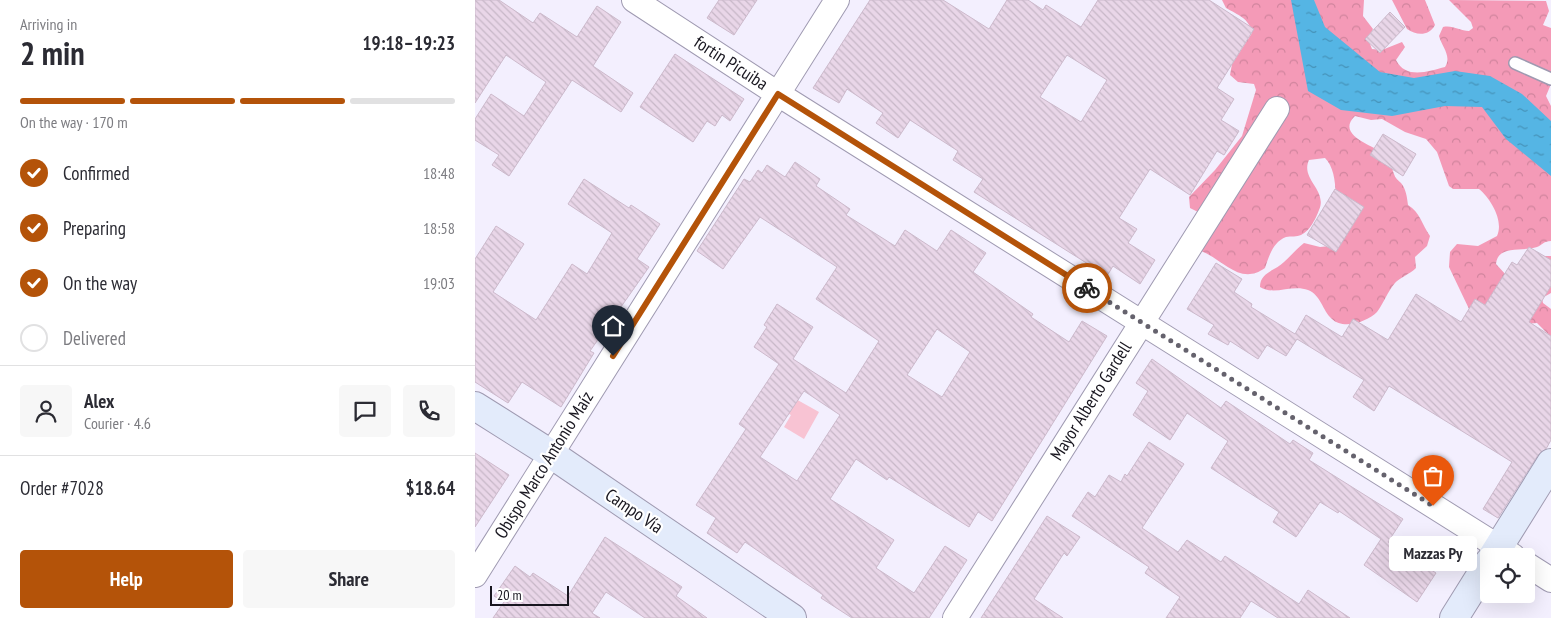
<!DOCTYPE html>
<meta charset="utf-8">
<style>
:root{--surface:#fff;--page:#f7f7f7;--text:#2b2b33;--muted:#7c7c81;--line:#e1e1e2;--accent:#b45309}
body{margin:0;font-family:"PT Sans Narrow",sans-serif;background:var(--page);color:var(--text);height:100vh;display:flex;flex-direction:column;font-size:19px;white-space:nowrap}
*{box-sizing:border-box;margin:0}
p{font-size:16px;color:var(--muted)}
.icon{flex:none;width:28px;height:28px;fill:none;stroke:currentColor;stroke-width:2;stroke-linecap:round;stroke-linejoin:round}
.map{position:relative;flex:1;overflow:hidden}
.panel{display:flex;flex-direction:column;background:var(--surface);width:475px}
.panel>*{flex:none}
.buttons{position:absolute;left:1005px;top:548px;display:grid;gap:10px}
.buttons a{display:grid;place-items:center;width:55px;height:55px;border-radius:5px;background:var(--surface);box-shadow:0 5px 20px #0002;font-size:25px}
.scale{position:absolute;left:15px;bottom:12px;width:79px;box-sizing:border-box;padding-left:5px;border:2px solid #18161f;border-top:0;font-size:14px;line-height:18px;white-space:nowrap;color:#18161f;-webkit-text-stroke:4px #fff;paint-order:stroke}
.pin{position:absolute;display:grid;place-items:center;width:42px;height:42px;color:#fff;margin:-51px -21px;border-radius:50% 50% 50% 0;rotate:-45deg;box-shadow:0 0 5px #0007}
.pin .icon{rotate:45deg}
.courier{position:absolute;display:grid;place-items:center;width:50px;height:50px;margin:-25px;border:4px solid #b45309;border-radius:50%;background:#fff;color:#222;box-shadow:0 1px 6px #0007}
.bubble{position:absolute;height:35px;border-radius:5px;background:var(--surface);box-shadow:0 5px 20px #0002;font-size:16px;font-weight:800;line-height:35px;text-align:center}
.head em{font-style:normal;font-weight:800}
.head div{display:flex;flex-direction:column-reverse}
.head{display:flex;align-items:center;justify-content:space-between;height:85px;padding:0 20px}
h1{font-size:32px;font-weight:800;line-height:38px}
.bar{display:grid;grid-template-columns:repeat(4,1fr);gap:8px 5px;align-content:center;height:60px;padding:0 20px}
.bar i{height:6px;border-radius:4px;background:var(--line)}
.bar .current{background:var(--accent)}
.bar p{grid-column:span 4}
.line{display:flex;align-items:center;gap:12px;padding:0 20px;border-top:1px solid var(--line)}
.line div{flex:1}
.round{display:grid;place-items:center;flex:none;width:52px;height:52px;border-radius:5px;background:var(--page)}
ol{padding:0 20px;list-style:none}
li{display:flex;align-items:center;gap:15px;height:55px}
li p{margin-inline-start:auto}
li .icon{padding:5px;border-radius:50%;background:var(--accent);color:#fff;stroke-width:4}
li:last-child{color:var(--muted)}
li i{width:28px;height:28px;border:2px solid var(--line);border-radius:50%}
.cta{display:flex;gap:10px;margin-top:auto;padding:10px 20px}
.cta a{flex:1;height:58px;border-radius:5px;background:var(--accent);color:#fff;font-size:20px;font-weight:800;line-height:58px;text-align:center}
.cta a+a{background:var(--page);color:var(--text)}
main{display:flex;flex:1;min-height:0}
.map>svg:first-child{display:block}
.forest{fill:url(#forest-crowns)}
.garden{fill:#f8c3d3}
.water{fill:url(#water-ripples)}
.building{fill:url(#building-back-hatch);stroke:#ccb9cb;fill-rule:evenodd}
.lines{fill:none;stroke-linecap:round;stroke-linejoin:round}
.lane-casing{stroke:#9f9ab1;stroke-width:14}
.street-casing{stroke:#9f9ab1;stroke-width:26}
.secondary-casing{stroke:#9f9ab1;stroke-width:30}
.lane{stroke:#fff;stroke-width:11}
.street{stroke:#fff;stroke-width:24}
.secondary{stroke:#e3ebfb;stroke-width:28}
.done{stroke:#65626d;stroke-width:5;stroke-dasharray:0 9}
.route{stroke:#b45309;stroke-width:6}
.labels{text-anchor:middle;stroke-width:4.5;stroke-linejoin:round;paint-order:stroke}
.street-label{font-size:18px;fill:#18161f;stroke:#fff}
</style>
<main>
<section class="panel">
<div class="head"><div><h1>2 min</h1><p>Arriving in</p></div><em>19:18–19:23</em></div>
<div class="bar"><i class="current"></i><i class="current"></i><i class="current"></i><i></i><p>On the way · 170 m</p></div>
<ol>
<li><svg class="icon" aria-label="check" viewBox="0 0 24 24"><path d="M5 12l5 5 9-10"/></svg>Confirmed<p>18:48</p></li>
<li><svg class="icon" aria-label="check" viewBox="0 0 24 24"><path d="M5 12l5 5 9-10"/></svg>Preparing<p>18:58</p></li>
<li><svg class="icon" aria-label="check" viewBox="0 0 24 24"><path d="M5 12l5 5 9-10"/></svg>On the way<p>19:03</p></li>
<li><i></i>Delivered</li>
</ol>
<div class="line" style="height:90px"><a class="round"><svg class="icon" aria-label="person" viewBox="0 0 24 24"><circle cx="12" cy="8" r="4"/><path d="M4 21q1-7 8-7t8 7"/></svg></a><div><b>Alex</b><p>Courier · 4.6</p></div><a class="round"><svg class="icon" aria-label="chat" viewBox="0 0 24 24"><path d="M4 5h16v11H9l-5 4z"/></svg></a><a class="round"><svg class="icon" aria-label="phone" viewBox="0 0 24 24"><path d="M5 4h4l2 5-3 2q2 4 5 5l2-3 5 2v4C11 20 4 13 5 4z"/></svg></a></div>
<div class="line" style="height:65px"><div>Order #7028</div><b>$18.64</b></div>
<div class="cta"><a>Help</a><a>Share</a></div>
</section>
<div class="map">
<svg width="1076" height="618" viewBox="0 0 1076 618">
<defs>
<pattern id="forest-crowns" width="20" height="18" patternUnits="userSpaceOnUse" patternTransform="scale(1.25)"><rect width="20" height="18" fill="#f49ab7"/><path d="M2 6a3 3 0 1 1 6 0M12 15a3 3 0 1 1 6 0" fill="none" stroke="#d0849d"/></pattern>
<pattern id="water-ripples" width="26" height="14" patternUnits="userSpaceOnUse" patternTransform="scale(1.25)"><rect width="26" height="14" fill="#55b5e4"/><path d="M2 4q2-2 4 0t4 0M15 11q2-2 4 0t4 0" fill="none" stroke="#4592b8"/></pattern>
<pattern id="building-back-hatch" width="6" height="6" patternUnits="userSpaceOnUse" patternTransform="scale(1.25)"><rect width="6" height="6" fill="#e9d6e8"/><path d="M-1 5l2 2M0 0l6 6M5-1l2 2" fill="none" stroke="#c7b7c7"/></pattern>
</defs>
<rect width="100%" height="100%" fill="#f3effe"/>
<path class="forest" d="M747 0H889L888 16 898 29 893 39 897 49 907 50 927 42 930 47 921 60C931 80 954 71 970 67 977 56 967 47 964 36L968 27C978 25 985 31 994 31L998 28 996 22 974 0 1071 1 1074 11 1068 25 1076 28V84L1071 96 1076 106V241C1069 241 1067 245 1062 247 1048 252 1023 244 1021 264L1032 276 1068 256H1076V293L1067 298 1068 303 1076 309V341L1073 334 1062 323 1050 324 995 311 974 267 975 252 982 244 1003 246 1022 236C1029 221 1016 199 1004 189H978L974 186 962 152 951 139 930 132 907 119 896 120 880 116C859 136 903 147 910 154 916 161 916 166 919 174 920 178 923 180 926 183 931 189 932 197 933 205 945 212 947 225 955 236L952 246 940 257 941 268C935 274 924 278 920 283 913 291 907 306 902 312 892 322 868 330 857 319 847 310 846 295 833 290 817 284 799 296 785 287 785 272 800 271 809 262 816 256 821 249 829 243L845 247 855 246C858 223 868 176 850 158L834 160C825 179 853 190 844 210 841 218 835 231 826 235 822 237 816 236 811 237 798 242 794 256 790 268 765 286 749 260 726 251L725 213 715 208 714 197 740 170 767 136 781 90 779 84 763 82 755 75 757 64 777 33C774 18 763 15 751 8Z
M917 0H950L960 25C954 36 942 36 932 29Z"/>
<path class="garden" d="M310 393 344 412 329 439 309 427 316 415 303 408Z"/>
<path class="water" d="M816 0H839L850 27 905 72 939 78 980 71 1015 76 1047 94 1076 121V176L1031 139 1007 107 970 106 917 116 866 110 833 91Z"/>
<path class="building" d="M0 0H24L58 23 65 13 102 37 122 6 146 22 118 66 158 93 146 112 97 80 34 176 17 165 24 155 0 140V119L16 94 49 116 71 82 31 55 0 103Z
M244 0H282L259 35 232 18Z
M395 0H468L514 29 532 0H553L568 10 571 5 606 27 623 0H734L779 29 742 88 759 99 746 120 764 131 749 155 742 151 715 195 675 169 644 218 662 229 653 243 680 260 665 284 638 266 632 276 499 192 508 179 478 160 483 151 435 120 423 138 401 123 408 113 372 89 364 103 338 88ZM592 55 632 80 606 122 565 97Z
M915 12 930 27 905 53 890 39Z
M200 54 269 99 255 121 247 115 240 126 232 121 218 142 165 107Z
M908 134 941 154 928 176 895 155Z
M320 162 345 179 341 186 375 209 371 215 420 246 430 230 462 251 476 230 511 253 498 272 558 314 556 317 594 342 607 321 632 336 517 521 503 512 494 527 414 477 412 480 381 459 355 499 419 540 401 568 439 593 470 546 492 560 454 618H377L346 598 348 595 270 542 262 553 232 533 241 518 221 505 271 429 264 424 304 364 279 347 292 327 289 325 302 304 338 327 318 359 371 393 404 341 341 299 362 267 285 217 248 269 222 251 269 179 275 182 283 170 287 173 292 165 310 177ZM462 329 495 352 467 397 432 375ZM329 391 365 415 322 481 285 457Z
M109 179 154 208 156 205 185 224 162 259 174 267 115 351 119 353 86 407 47 382 33 403 0 382V259L21 226 49 244 18 292 61 320 97 264 112 274 137 233 93 204Z
M860 189 889 207 861 252 832 235Z
M1054 247 1076 260V286L1054 322 1076 336V440L1071 449 1063 455 1023 518 1008 509 1037 462 914 386 899 411 878 397 889 380 822 339 811 356 792 345 783 359 755 341 753 345 733 334 739 325 712 309 741 263 767 279 759 292 777 304 776 307 820 334 831 315 867 337 878 319 913 340 941 294 986 322 1000 299 1010 305 1037 262 1042 265Z
M677 359 746 408 751 401 815 444 818 440 838 453 834 460 928 519 913 542 961 573 942 602 889 565 906 539 864 511 863 513 845 502 821 537 798 522 804 512 736 468 753 441 712 413 695 440 658 415 673 391 661 383Z
M674 442 709 464 667 528 703 552 712 540 746 562 750 556 824 604 833 590 875 618H803L776 601 765 618H691L705 597 670 573 674 567 597 516 613 492 620 497 634 475 646 482 650 474 652 476Z
M0 453 34 475 0 527Z
M572 516 605 537 592 556 589 553 559 599 588 618H506Z
M130 537 207 587 201 596 232 618H170L131 592 117 613 125 618H18L29 602 19 596 40 566 55 577 58 573 93 596Z"/>
<g class="lines">
<defs>
<path id="lane" d="M1040 63 1076 79"/>
<path id="street" d="M159 0 303 94 1038 556
M1051 564 1076 580
M0 575 362 0
M480 618 802 109"/>
<path id="secondary" d="M0 406 76 454 317 618
M1018 556 1076 463
M979 618 1014 562"/>
</defs>
<use href="#lane" class="lane-casing"/>
<use href="#street" class="street-casing"/>
<use href="#secondary" class="secondary-casing"/>
<use href="#lane" class="lane"/>
<use href="#street" class="street"/>
<use href="#secondary" class="secondary"/>
</g>
<g class="lines">
<path class="done" d="M612 288 958 506"/>
<path class="route" d="M138 356 303 94 612 288"/>
</g>
<g class="labels">
<g class="street-label">
<text transform="translate(256 63) rotate(33)" y="6">fortin Picuiba</text>
<text transform="translate(616 401) rotate(-58)" y="6">Mayor Alberto Gardell</text>
<text transform="translate(69 465) rotate(-58)" y="6">Obispo Marco Antonio Maíz</text>
<text transform="translate(159 511) rotate(34)" y="6">Campo Vía</text>
</g>
</g>
</svg>
<div class="buttons">
<a><svg class="icon" aria-label="locate" viewBox="0 0 24 24"><circle cx="12" cy="12" r="6"/><path d="M12 2v4M12 18v4M2 12h4M18 12h4"/></svg></a>
</div>
<div class="scale">20 m</div>
<div class="pin" style="left:958px;top:506px;background:#ea580c"><svg class="icon" aria-label="bag" viewBox="0 0 24 24"><path d="M5 8h14l-1 12H6zM9 8a3 3 0 0 1 6 0"/></svg></div>
<div class="pin" style="left:138px;top:356px;background:#1f2937"><svg class="icon" aria-label="home" viewBox="0 0 24 24"><path d="M3 11l9-7 9 7M6 9v11h12V9"/></svg></div>
<div class="courier" style="left:612px;top:288px"><svg class="icon" aria-label="bike" viewBox="0 0 24 24"><circle cx="6" cy="16" r="4"/><circle cx="18" cy="16" r="4"/><path d="M6 16l4-8h5l3 8M10 8l3 8H6M13 5h3"/></svg></div>
<div class="bubble" style="left:914px;top:536px;width:88px">Mazzas Py</div>
</div>
</main>
